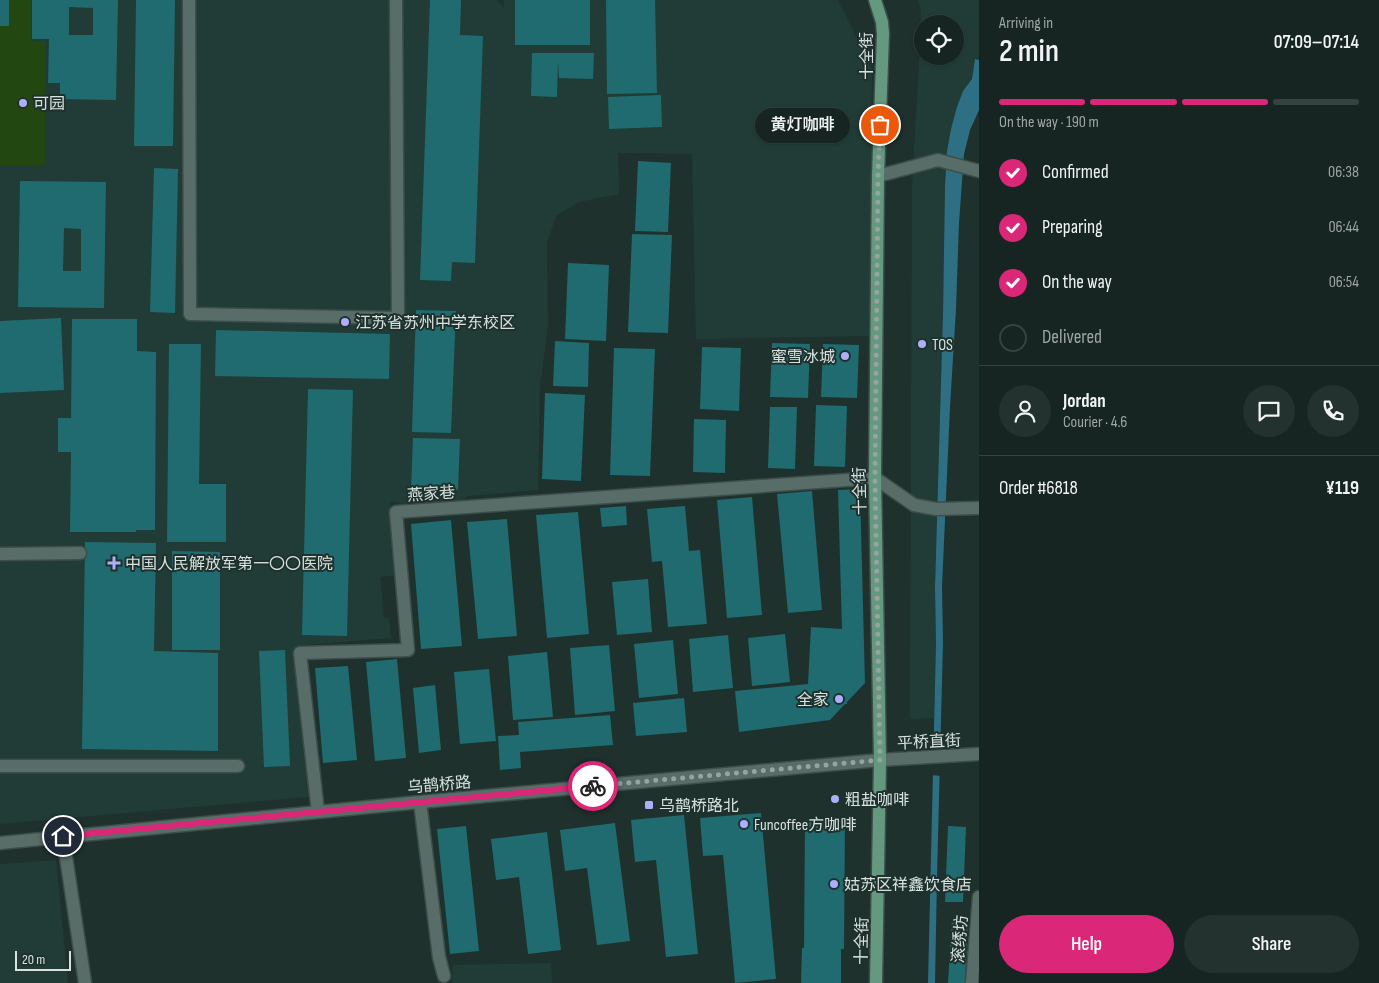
<!DOCTYPE html>
<meta charset="utf-8">
<style>
:root{--surface:#162522;--page:#23312f;--text:#f1f3f6;--muted:#9ea5a5;--line:#354240;--accent:#db2777}
body{margin:0;font-family:"Sofia Sans Condensed","Noto Sans SC",sans-serif;background:var(--page);color:var(--text);height:100vh;display:flex;flex-direction:column;font-size:19px;white-space:nowrap}
*{box-sizing:border-box;margin:0}
p{font-size:16px;color:var(--muted)}
.icon{flex:none;width:28px;height:28px;fill:none;stroke:currentColor;stroke-width:2;stroke-linecap:round;stroke-linejoin:round}
.map{position:relative;flex:1;overflow:hidden}
.drawer{display:flex;flex-direction:column;background:var(--surface);width:400px}
.drawer>*{flex:none}
.buttons{position:absolute;left:914px;top:15px;display:grid;gap:10px}
.buttons a{display:grid;place-items:center;width:50px;height:50px;border-radius:50%;background:var(--surface);box-shadow:0 1px 4px #0004,0 0 0 1px var(--line);font-size:25px}
.scale{position:absolute;left:15px;bottom:12px;width:56px;box-sizing:border-box;padding-left:5px;border:2px solid #d7e2df;border-top:0;font-size:14px;line-height:18px;white-space:nowrap;color:#d7e2df;-webkit-text-stroke:4px #1e312d;paint-order:stroke}
.pin{position:absolute;display:grid;place-items:center;width:42px;height:42px;color:#fff;margin:-21px;border:2px solid #fff;border-radius:50%;box-shadow:0 1px 5px #0007}
.courier{position:absolute;display:grid;place-items:center;width:50px;height:50px;margin:-25px;border:4px solid #db2777;border-radius:50%;background:#fff;color:#222;box-shadow:0 1px 6px #0007}
.bubble{position:absolute;height:35px;border-radius:18px;background:var(--surface);box-shadow:0 1px 4px #0004,0 0 0 1px var(--line);font-size:16px;font-weight:600;line-height:35px;text-align:center}
.summary em{font-style:normal;font-weight:600}
.summary div{display:flex;flex-direction:column-reverse}
.summary{display:flex;align-items:center;justify-content:space-between;height:85px;padding:0 20px}
h1{font-size:32px;font-weight:600;line-height:38px}
.bar{display:grid;grid-template-columns:repeat(4,1fr);gap:8px 5px;align-content:center;height:60px;padding:0 20px}
.bar i{height:6px;border-radius:4px;background:var(--line)}
.bar .active{background:var(--accent)}
.bar p{grid-column:span 4}
.line{display:flex;align-items:center;gap:12px;padding:0 20px;border-top:1px solid var(--line)}
.line div{flex:1}
.round{display:grid;place-items:center;flex:none;width:52px;height:52px;border-radius:26px;background:var(--page)}
ol{padding:0 20px;list-style:none}
li{display:flex;align-items:center;gap:15px;height:55px}
li p{margin-inline-start:auto}
li .icon{padding:5px;border-radius:50%;background:var(--accent);color:#fff;stroke-width:4}
li:last-child{color:var(--muted)}
li i{width:28px;height:28px;border:2px solid var(--line);border-radius:50%}
.cta{display:flex;gap:10px;margin-top:auto;padding:10px 20px}
.cta a{flex:1;height:58px;border-radius:30px;background:var(--accent);color:#fff;font-size:20px;font-weight:600;line-height:58px;text-align:center}
.cta a+a{background:var(--page);color:var(--text)}
main{display:flex;flex:1;min-height:0}
.map>svg:first-child{display:block}
.built{fill:#213c36;fill-rule:evenodd}
.green{fill:#224711}
.water{fill:#2e6f83}
.pier{fill:#1e312d}
.building{fill:#1f6b6f;fill-rule:evenodd}
.lines{fill:none;stroke-linecap:round;stroke-linejoin:round}
.minor-casing{stroke:#3d4d4a;stroke-width:15}
.major-casing{stroke:#3d4d4a;stroke-width:15}
.minor{stroke:#596d68;stroke-width:12}
.major{stroke:#65997f;stroke-width:12}
.done{stroke:#96a4a1;stroke-width:5;stroke-dasharray:0 9}
.route{stroke:#db2777;stroke-width:6}
.poi-dot{fill:#aeaefa;stroke:#1e312d;stroke-width:2}
.labels{text-anchor:middle;stroke-width:4;stroke-linejoin:round;paint-order:stroke}
.street-label{font-size:16px;fill:#d7e2df;stroke:#1e312d}
.poi-label{font-size:16px;fill:#d7e2df;stroke:#1e312d;text-anchor:start}
</style>
<main>
<div class="map">
<svg width="979" height="983" viewBox="0 0 979 983">
<rect width="100%" height="100%" fill="#1e312d"/>
<path class="built" d="M31 0H497L504 8V0H838L872 69 869 336 696 339 692 154 618 153 619 194 579 202 556 216 547 243 548 325 540 386 538 490 468 496 460 501 403 504 394 502 390 503 397 575 380 577 384 618H389L391 638 303 645 319 796 0 824V165L45 164 46 42 31 41Z
M918 0H979V60L975 59 972 80 963 91 951 129 947 151 945 185 943 313 935 588 936 643 934 718 910 719 912 187 920 47 921 8ZM922 24H955V56H922Z
M56 860 68 983H0V864Z
M551 963 552 983H452L453 965Z"/>
<path class="green" d="M0 0H31V41H46L45 165H0Z"/>
<path class="water" d="M975 59 979 60V110L970 130 964 154 959 223 956 309 950 407 942 587 943 642 937 877 935 983H928L936 643 935 588 943 313 945 185 947 151 951 129 957 107 963 91 972 79Z"/>
<path class="pier" d="M931 735 943 736 942 776 930 775Z"/>
<path class="building" d="M0 0H9V26H0Z
M32 0H118L116 100 60 99V83H48L49 39H32ZM69 7 93 8V35H69Z
M136 0H175L173 146H134Z
M430 0H461L460 35 483 36 475 263 452 262 451 281 420 280Z
M515 0H590V45H515Z
M606 0H655L657 93 607 94Z
M532 53H594L593 79 559 78 558 61 557 97 531 96Z
M661 95 662 127 609 129 608 97Z
M638 161 671 163 668 232 635 231Z
M154 168 178 169 175 313 150 312Z
M20 181 106 182 104 308 18 307ZM64 228 81 229V271H63Z
M632 234 672 235 668 333 628 332Z
M568 263 609 265 606 341 565 339Z
M416 310 456 311 451 433 412 432Z
M61 318 64 390 0 393V321Z
M72 319H137V351L156 352 155 530H136V532H70L71 452H58V418H71Z
M216 330 390 334 389 379 215 376Z
M555 341 589 343 588 387 553 386Z
M772 343 810 344 808 398 770 397Z
M169 344H201L199 484H226V542H167Z
M823 344 859 345 857 398 821 397Z
M702 347 741 348 739 411 700 409Z
M614 348 655 349 650 476 610 475Z
M308 389 353 390 347 636 302 635Z
M545 393 585 395 581 481 542 479Z
M816 405 847 406 845 467 814 466Z
M770 407H797L795 469 768 468Z
M694 419 726 420 725 473 693 472Z
M413 438 460 439 458 490 411 489Z
M860 489 865 683 847 702V704H845L830 720 739 732 735 691 808 684 811 627 842 629 838 490Z
M812 491 822 610 788 613 777 494Z
M752 497 762 615 727 618 717 500Z
M626 506 627 525 602 527 600 508Z
M685 506 689 551 700 550 707 624 668 627 662 561 652 562 647 509Z
M578 512 589 634 547 638 536 515Z
M507 519 517 636 478 639 467 522Z
M451 520 462 646 421 649 411 524Z
M85 542 156 543 154 651 218 653V751L82 749Z
M172 551 220 552V650H172Z
M648 579 652 632 617 635 612 582Z
M785 634 790 682 752 686 748 638Z
M728 635 733 688 693 692 689 639Z
M673 640 678 694 639 698 634 644Z
M609 645 615 711 575 715 570 648Z
M285 650 290 766 264 767 259 651Z
M547 652 553 717 513 720 508 656Z
M397 659 406 758 375 761 366 662Z
M348 666 357 760 323 763 315 668Z
M489 669 496 741 460 744 454 672Z
M435 685 441 750 419 753 413 688Z
M684 698 687 732 636 736 633 703Z
M610 715 613 745 520 752 521 768 500 770 498 736 519 735 518 722Z
M761 813 776 979 735 983 723 855 703 856 700 818Z
M684 815 698 954 666 957 656 860 635 862 631 820Z
M805 820H845L844 949H841V983H801L802 948H804Z
M615 823 630 941 597 945 587 868 565 871 560 830Z
M466 826 479 951 450 954 437 829Z
M948 826 966 827 963 902H945Z
M547 832 561 950 528 954 519 877 496 880 491 839Z
M952 918 968 919 965 983H948Z"/>
<g class="lines">
<defs>
<path id="minor" d="M189 0 190 314 398 318 396 0
M878 176 938 160 979 171
M0 554 80 553
M0 766H238
M420 802 439 957 444 976
M318 812 300 653 408 650 396 512 875 478 914 505 936 509 979 508
M63 837 85 983
M0 843 420 802 880 760 979 754
M972 983 979 897"/>
<path id="major" d="M875 0 882 22 883 34 878 176 875 478 880 760 876 983"/>
</defs>
<use href="#minor" class="minor-casing"/>
<use href="#major" class="major-casing"/>
<use href="#minor" class="minor"/>
<use href="#major" class="major"/>
</g>
<g class="lines">
<path class="done" d="M593 786 880 760 875 478 878 176 880 125"/>
<path class="route" d="M63 836 593 786"/>
</g>
<g class="poi-dot">
<circle cx="23" cy="103" r="5"/>
<circle cx="345" cy="322" r="5"/>
<circle cx="922" cy="344" r="5"/>
<circle cx="845" cy="356" r="5"/>
<path d="M111.5 555.5h5v5h5v5h-5v5h-5v-5h-5v-5h5z"/>
<circle cx="839" cy="699" r="5"/>
<circle cx="835" cy="799" r="5"/>
<rect x="644" y="800" width="10" height="10" rx="2.5"/>
<circle cx="744" cy="824" r="5"/>
<circle cx="834" cy="884" r="5"/>
</g>
<g class="labels">
<g class="street-label">
<text transform="translate(866 56) rotate(-90)" y="6">十全街</text>
<text transform="translate(859 491) rotate(-91)" y="6">十全街</text>
<text transform="translate(431 493) rotate(-4)" y="6">燕家巷</text>
<text transform="translate(929 741) rotate(-3)" y="6">平桥直街</text>
<text transform="translate(439 784) rotate(-5)" y="6">乌鹊桥路</text>
<text transform="translate(959 939) rotate(-85)" y="6">滚绣坊</text>
<text transform="translate(861 941) rotate(-89)" y="6">十全街</text>
</g>
<g class="poi-label">
<text x="33" y="109">可园</text>
<text x="355" y="328">江苏省苏州中学东校区</text>
<text x="932" y="350">TOS</text>
<text x="835" y="362" text-anchor="end">蜜雪冰城</text>
<text x="125" y="569">中国人民解放军第一〇〇医院</text>
<text x="829" y="705" text-anchor="end">全家</text>
<text x="845" y="805">粗盐咖啡</text>
<text x="659" y="811">乌鹊桥路北</text>
<text x="754" y="830">Funcoffee方咖啡</text>
<text x="844" y="890">姑苏区祥鑫饮食店</text>
</g>
</g>
</svg>
<div class="buttons">
<a><svg class="icon" aria-label="locate" viewBox="0 0 24 24"><circle cx="12" cy="12" r="6"/><path d="M12 2v4M12 18v4M2 12h4M18 12h4"/></svg></a>
</div>
<div class="scale">20 m</div>
<div class="pin" style="left:880px;top:125px;background:#ea580c"><svg class="icon" aria-label="bag" viewBox="0 0 24 24"><path d="M5 8h14l-1 12H6zM9 8a3 3 0 0 1 6 0"/></svg></div>
<div class="pin" style="left:63px;top:836px;background:#1f2937"><svg class="icon" aria-label="home" viewBox="0 0 24 24"><path d="M3 11l9-7 9 7M6 9v11h12V9"/></svg></div>
<div class="courier" style="left:593px;top:786px"><svg class="icon" aria-label="bike" viewBox="0 0 24 24"><circle cx="6" cy="16" r="4"/><circle cx="18" cy="16" r="4"/><path d="M6 16l4-8h5l3 8M10 8l3 8H6M13 5h3"/></svg></div>
<div class="bubble" style="left:755px;top:108px;width:95px">黄灯咖啡</div>
</div>
<section class="drawer">
<div class="summary"><div><h1>2 min</h1><p>Arriving in</p></div><em>07:09–07:14</em></div>
<div class="bar"><i class="active"></i><i class="active"></i><i class="active"></i><i></i><p>On the way · 190 m</p></div>
<ol>
<li><svg class="icon" aria-label="check" viewBox="0 0 24 24"><path d="M5 12l5 5 9-10"/></svg>Confirmed<p>06:38</p></li>
<li><svg class="icon" aria-label="check" viewBox="0 0 24 24"><path d="M5 12l5 5 9-10"/></svg>Preparing<p>06:44</p></li>
<li><svg class="icon" aria-label="check" viewBox="0 0 24 24"><path d="M5 12l5 5 9-10"/></svg>On the way<p>06:54</p></li>
<li><i></i>Delivered</li>
</ol>
<div class="line" style="height:90px"><a class="round"><svg class="icon" aria-label="person" viewBox="0 0 24 24"><circle cx="12" cy="8" r="4"/><path d="M4 21q1-7 8-7t8 7"/></svg></a><div><b>Jordan</b><p>Courier · 4.6</p></div><a class="round"><svg class="icon" aria-label="chat" viewBox="0 0 24 24"><path d="M4 5h16v11H9l-5 4z"/></svg></a><a class="round"><svg class="icon" aria-label="phone" viewBox="0 0 24 24"><path d="M5 4h4l2 5-3 2q2 4 5 5l2-3 5 2v4C11 20 4 13 5 4z"/></svg></a></div>
<div class="line" style="height:65px"><div>Order #6818</div><b>¥119</b></div>
<div class="cta"><a>Help</a><a>Share</a></div>
</section>
</main>
